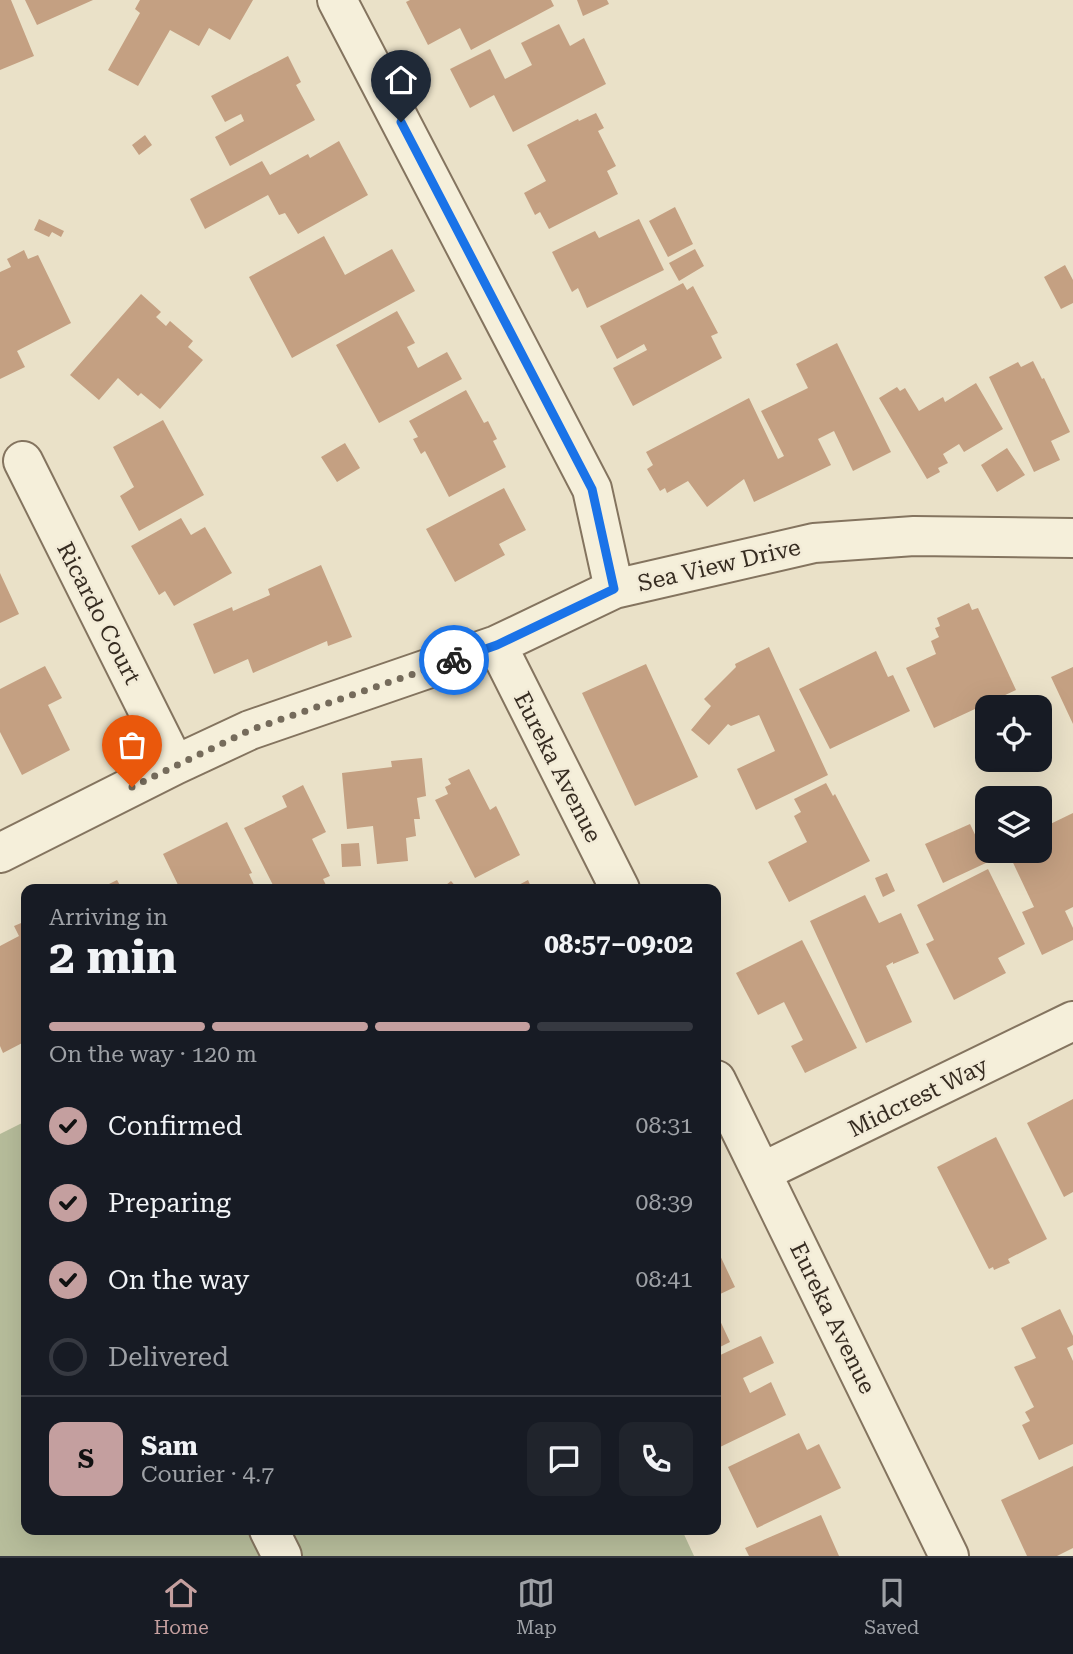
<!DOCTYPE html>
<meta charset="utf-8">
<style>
:root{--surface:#171b24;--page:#20242c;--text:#f1f3f6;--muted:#9ea1a6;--line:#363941;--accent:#c49f9f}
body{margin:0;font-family:"Roboto Serif",serif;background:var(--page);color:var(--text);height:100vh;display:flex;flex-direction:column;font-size:26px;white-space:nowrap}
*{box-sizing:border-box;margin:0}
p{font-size:23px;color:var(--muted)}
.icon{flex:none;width:38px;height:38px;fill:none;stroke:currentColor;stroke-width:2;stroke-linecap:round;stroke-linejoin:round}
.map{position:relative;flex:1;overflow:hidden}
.panel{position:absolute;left:21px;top:884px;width:700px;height:651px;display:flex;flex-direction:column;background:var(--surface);border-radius:14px;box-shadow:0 7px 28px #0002}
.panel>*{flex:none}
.controls{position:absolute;left:975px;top:695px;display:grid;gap:14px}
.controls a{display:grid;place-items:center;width:77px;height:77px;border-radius:14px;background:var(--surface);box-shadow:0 7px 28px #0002;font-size:35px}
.pin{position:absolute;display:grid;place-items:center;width:60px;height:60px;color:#fff;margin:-72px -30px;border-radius:50% 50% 50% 0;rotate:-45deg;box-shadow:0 0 7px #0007}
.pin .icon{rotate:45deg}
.courier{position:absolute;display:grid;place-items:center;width:70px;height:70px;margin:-35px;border:5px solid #1a73e8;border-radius:50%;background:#fff;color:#222;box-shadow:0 2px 9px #0007}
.headline em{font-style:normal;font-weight:700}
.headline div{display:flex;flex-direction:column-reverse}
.headline{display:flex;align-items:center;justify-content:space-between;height:119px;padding:0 28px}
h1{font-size:46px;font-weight:700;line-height:52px}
.bar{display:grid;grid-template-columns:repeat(4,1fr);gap:10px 7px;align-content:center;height:84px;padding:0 28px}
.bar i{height:9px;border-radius:5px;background:var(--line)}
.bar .on{background:var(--accent)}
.bar p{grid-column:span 4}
.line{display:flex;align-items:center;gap:18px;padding:0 28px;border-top:2px solid var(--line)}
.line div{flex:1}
.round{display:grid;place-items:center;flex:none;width:74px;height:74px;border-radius:14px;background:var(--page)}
ol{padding:0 28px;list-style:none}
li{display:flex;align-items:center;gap:21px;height:77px}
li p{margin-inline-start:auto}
li .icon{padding:7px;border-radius:50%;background:var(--accent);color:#111;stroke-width:4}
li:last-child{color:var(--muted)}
li i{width:38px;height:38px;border:4px solid var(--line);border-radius:50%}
.tab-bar{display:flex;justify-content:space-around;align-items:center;height:98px;border-top:2px solid var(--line);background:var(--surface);font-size:19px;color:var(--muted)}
.tab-bar a{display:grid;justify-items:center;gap:4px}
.tab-bar .on{color:var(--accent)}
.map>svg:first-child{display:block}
.cemetery{fill:#b7bd9b}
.building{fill:#c4a082}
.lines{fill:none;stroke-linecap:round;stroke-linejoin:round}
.minor-casing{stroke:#84745f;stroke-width:42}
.minor{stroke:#f5efda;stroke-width:38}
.done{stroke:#756b5b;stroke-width:7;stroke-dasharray:0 12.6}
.route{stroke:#1a73e8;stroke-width:9}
.labels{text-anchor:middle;stroke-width:5;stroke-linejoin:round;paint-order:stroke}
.street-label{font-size:23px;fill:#362c21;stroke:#f2ebd7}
</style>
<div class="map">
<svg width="1073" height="1556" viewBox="0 0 1073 1556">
<rect width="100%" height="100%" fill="#eae1c8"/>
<path class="cemetery" d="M26 1121V1530H682L694 1556H0V1134Z"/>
<path class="building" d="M0 0H11L34 56 0 70Z
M25 0H93L37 25Z
M140 0H253L230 40 209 28 199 46 170 30 138 86 108 70 140 13 135 9Z
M410 0H551L554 6 471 50 460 28 428 45 406 2Z
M577 0H607L609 4 583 16Z
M559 24 570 46 584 38 606 84 513 132 494 95 470 108 450 69 490 49 505 79 532 65 521 43Z
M288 56 301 82 296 85 315 120 230 166 215 137 244 121 241 114 225 122 211 96Z
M596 113 604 128 598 131 616 166 607 171 618 194 549 229 540 212 535 215 524 193 546 181 527 145 578 119 579 121Z
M145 135 152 145 139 155 132 145Z
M339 141 368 195 298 234 285 213 279 215 268 195 205 229 190 199 262 161 270 175 308 154 310 158Z
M675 207 693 244 668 257 649 221Z
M39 219 64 231 61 237 52 232 49 237 34 230Z
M639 219 664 270 587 308 578 288 572 292 552 252 595 231 599 238Z
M324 236 345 275 392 249 415 291 292 358 249 277Z
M695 249 704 266 679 281 669 263Z
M24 250 28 259 38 255 71 323 17 351 25 367 0 379V272L11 267 7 259Z
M1065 265 1073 280V303L1061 309 1044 277Z
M683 283 687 290 693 286 718 333 711 336 722 358 633 406 613 368 647 350 644 344 617 359 600 326Z
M141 294 161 312 156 317 166 326 170 321 193 341 188 347 203 360 160 409 141 393 138 396 118 378 99 400 70 375Z
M397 311 415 343 407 347 418 368 447 352 462 379 379 423 336 345Z
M837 343 891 452 853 471 834 431 818 439 831 465 754 502 744 479 707 507 688 481 667 493 665 488 660 491 647 469 653 465 646 452 749 398 778 459 784 456 761 411 808 388 796 364Z
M1033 361 1042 379 1044 378 1070 432 1051 441 1060 460 1034 472 989 377 1018 362 1021 367Z
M976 383 1003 429 964 452 959 444 943 454 948 463 938 468 940 472 927 479 879 398 897 387 900 391 905 388 919 411 943 397 945 402Z
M466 390 484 423 488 421 497 439 493 441 506 467 449 497 425 451 421 454 413 439 418 437 409 421Z
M163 420 204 495 139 531 120 496 134 487 113 447Z
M345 443 360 468 337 482 321 457Z
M1007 448 1025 475 997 492 981 465Z
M504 488 526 530 499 544 505 555 455 582 426 529Z
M181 518 191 535 205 527 232 573 174 606 165 591 159 595 131 546Z
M321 565 352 637 328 646 327 641 253 673 248 659 214 674 193 624 232 607 233 611 270 595 268 589Z
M0 573 19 614 0 623Z
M969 603 972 610 978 608 1016 690 934 728 906 668 936 654 931 641 939 637 935 628 940 626 937 618Z
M769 647 828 775 756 810 737 769 775 751 759 715 731 726 728 724 709 745 691 730 711 706 704 699 736 667 735 664Z
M876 651 888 677 893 675 910 711 830 749 799 689Z
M646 664 698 777 635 806 582 693Z
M45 666 62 698 48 705 70 750 22 775 0 732V689Z
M1073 667V724L1051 677Z
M422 758 426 796 417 798 420 819H414L416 836 406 838 408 861 377 864 373 826 347 829 342 773 392 767 391 761Z
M469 769 490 810 496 806 520 855 475 878 435 800 448 794 445 787 451 784 448 779Z
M826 783 833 796 835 794 870 861 789 902 768 862 807 842 794 816 801 812 794 799Z
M303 785 326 832 312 839 330 876 323 879 328 889H275L244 828 287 807 282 796Z
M1073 813V907L1065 911 1073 928V940L1042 955 1022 912 1034 907 1007 850H1040V829Z
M227 822 252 873 249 874 256 889H180L163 854Z
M970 824 988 862 943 883 925 844Z
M359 843 361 866 342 867 341 844Z
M988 869 1025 944 998 958 1006 973 954 1000 926 944 934 940 917 905Z
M887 873 895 891 883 897 875 878Z
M117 880 121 887 124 885 126 889H99Z
M528 880 532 889H511Z
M451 881 458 889H441Z
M865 895 879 923 901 913 919 953 893 964V962L886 966 912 1022 866 1043 810 921Z
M26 921V1041L3 1053 0 1046V946L19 936 14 926Z
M802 940 857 1048 805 1073 791 1046 803 1040 784 1002 758 1015 736 973Z
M1073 1099V1192L1064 1197 1027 1123Z
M996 1137 1047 1239 1008 1259 1010 1263 994 1270 993 1267 989 1269 937 1167Z
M716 1247 735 1287 716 1296Z
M1060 1309 1073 1336V1345L1067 1348 1073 1361V1444L1039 1460 1022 1425 1030 1421 1025 1412 1034 1407 1014 1367 1036 1358 1021 1328Z
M716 1312 730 1342 716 1349Z
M761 1336 774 1363 743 1378 750 1393 771 1382 786 1415 718 1448 716 1444V1357Z
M799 1433 807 1450 819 1444 841 1488 757 1528 728 1467Z
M1073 1466V1548L1057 1556H1027L1001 1500Z
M821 1515 839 1556H749L745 1548Z"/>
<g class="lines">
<defs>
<path id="minor" d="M337 0 592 489 614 589
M23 461 175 765
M497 645 620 889
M0 853 175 765 250 730 497 645 614 589 814 543 914 536 1073 538
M716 1080 949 1556
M762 1172 1073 1021
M269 1530 282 1556"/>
</defs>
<use href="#minor" class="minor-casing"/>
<use href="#minor" class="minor"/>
</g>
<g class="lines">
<path class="done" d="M132 787 250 730 454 660"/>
<path class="route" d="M401 122 592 489 614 589 497 645 454 660"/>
</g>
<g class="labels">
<g class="street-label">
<text transform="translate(719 565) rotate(-13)" y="8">Sea View Drive</text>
<text transform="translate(99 613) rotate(63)" y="8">Ricardo Court</text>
<text transform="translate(558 767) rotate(63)" y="8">Eureka Avenue</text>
<text transform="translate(918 1097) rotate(-26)" y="8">Midcrest Way</text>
<text transform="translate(833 1318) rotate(64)" y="8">Eureka Avenue</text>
</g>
</g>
</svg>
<div class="controls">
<a><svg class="icon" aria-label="locate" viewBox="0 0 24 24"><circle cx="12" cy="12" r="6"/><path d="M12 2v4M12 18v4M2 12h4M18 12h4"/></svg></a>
<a><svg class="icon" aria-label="layers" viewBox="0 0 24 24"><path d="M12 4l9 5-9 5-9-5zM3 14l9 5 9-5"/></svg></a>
</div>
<div class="pin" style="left:132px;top:787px;background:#ea580c"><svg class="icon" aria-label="bag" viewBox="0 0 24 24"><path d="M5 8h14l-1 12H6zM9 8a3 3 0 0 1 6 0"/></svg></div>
<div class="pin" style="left:401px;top:122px;background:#1f2937"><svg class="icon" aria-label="home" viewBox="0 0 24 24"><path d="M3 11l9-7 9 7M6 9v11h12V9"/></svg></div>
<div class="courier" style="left:454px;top:660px"><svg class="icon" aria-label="bike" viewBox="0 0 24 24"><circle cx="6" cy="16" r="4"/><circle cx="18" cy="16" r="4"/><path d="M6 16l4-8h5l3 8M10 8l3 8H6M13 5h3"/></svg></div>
<section class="panel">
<div class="headline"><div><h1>2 min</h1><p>Arriving in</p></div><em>08:57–09:02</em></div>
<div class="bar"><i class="on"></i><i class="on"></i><i class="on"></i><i></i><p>On the way · 120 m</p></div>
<ol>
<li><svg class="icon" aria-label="check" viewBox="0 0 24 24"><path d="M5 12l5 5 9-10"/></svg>Confirmed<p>08:31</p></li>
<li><svg class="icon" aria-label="check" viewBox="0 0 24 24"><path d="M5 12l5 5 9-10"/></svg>Preparing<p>08:39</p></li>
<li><svg class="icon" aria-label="check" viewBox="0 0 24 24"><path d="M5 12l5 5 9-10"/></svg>On the way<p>08:41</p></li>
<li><i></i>Delivered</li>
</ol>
<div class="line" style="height:126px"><b class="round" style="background:var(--accent);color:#111">S</b><div><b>Sam</b><p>Courier · 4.7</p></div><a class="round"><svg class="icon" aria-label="chat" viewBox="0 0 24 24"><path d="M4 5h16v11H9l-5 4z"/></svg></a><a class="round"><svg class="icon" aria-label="phone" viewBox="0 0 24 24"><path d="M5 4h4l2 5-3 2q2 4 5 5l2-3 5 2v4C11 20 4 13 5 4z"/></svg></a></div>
</section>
</div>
<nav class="tab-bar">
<a class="on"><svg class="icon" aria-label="home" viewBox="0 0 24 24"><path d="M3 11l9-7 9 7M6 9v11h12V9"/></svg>Home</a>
<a><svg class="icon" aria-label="map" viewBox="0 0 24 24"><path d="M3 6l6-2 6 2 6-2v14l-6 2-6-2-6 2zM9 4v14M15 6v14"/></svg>Map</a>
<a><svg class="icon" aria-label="saved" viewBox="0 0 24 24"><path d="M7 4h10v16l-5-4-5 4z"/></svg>Saved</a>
</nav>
